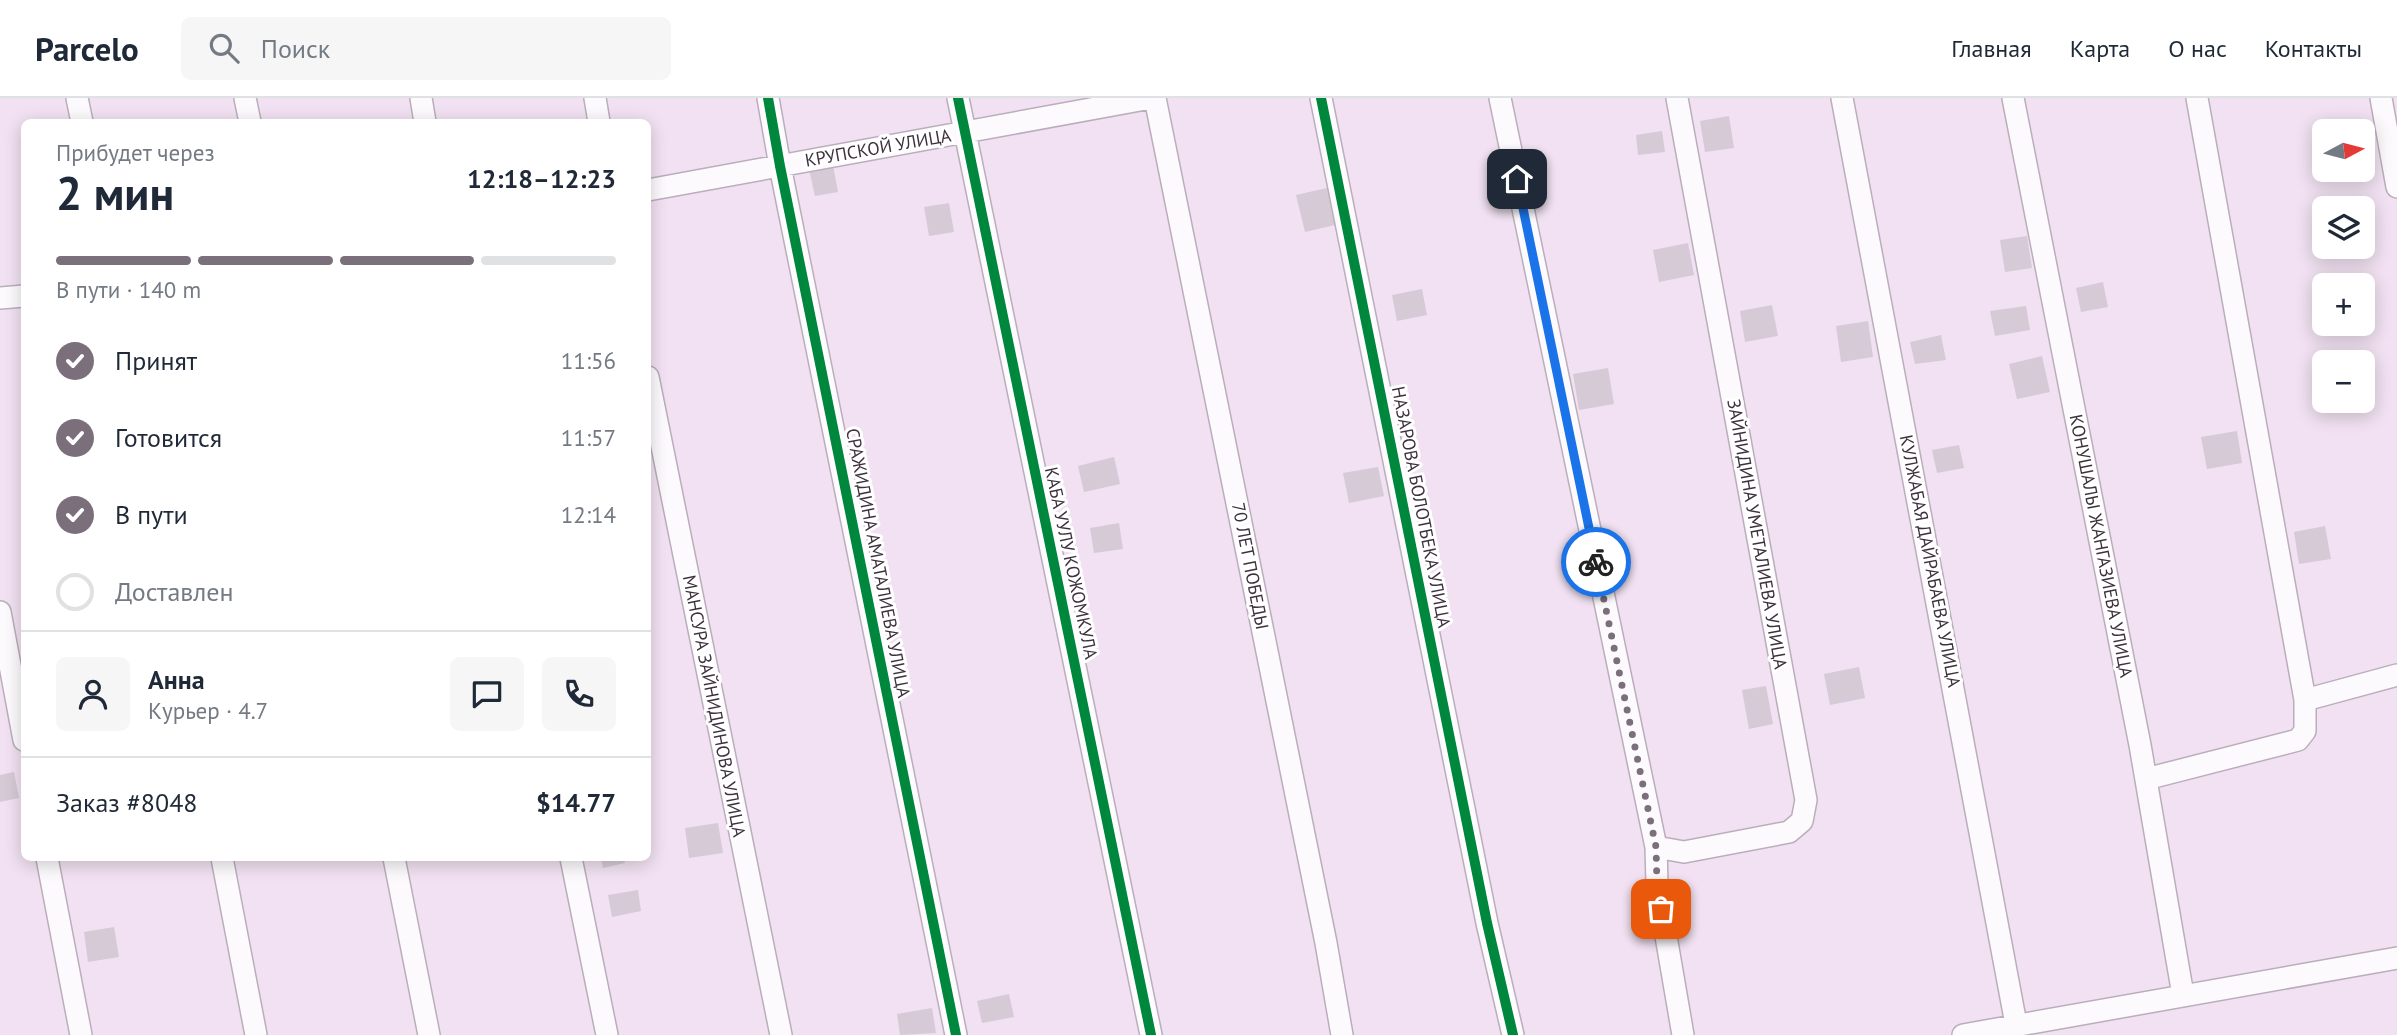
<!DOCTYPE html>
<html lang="ru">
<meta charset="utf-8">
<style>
:root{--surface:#fff;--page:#f6f6f7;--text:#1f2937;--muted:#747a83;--line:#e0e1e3;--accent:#7b6f7c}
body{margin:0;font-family:"PT Sans",sans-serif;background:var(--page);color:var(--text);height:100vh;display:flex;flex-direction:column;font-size:26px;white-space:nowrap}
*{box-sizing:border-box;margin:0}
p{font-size:23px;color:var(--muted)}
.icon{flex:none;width:38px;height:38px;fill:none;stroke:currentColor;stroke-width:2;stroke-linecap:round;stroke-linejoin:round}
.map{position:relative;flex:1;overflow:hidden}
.details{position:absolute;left:21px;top:21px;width:630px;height:742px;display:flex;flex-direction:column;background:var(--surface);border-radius:10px;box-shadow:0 4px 18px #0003}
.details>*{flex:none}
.needle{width:46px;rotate:83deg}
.buttons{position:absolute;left:2312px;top:21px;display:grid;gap:14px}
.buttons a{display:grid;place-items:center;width:63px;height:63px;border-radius:10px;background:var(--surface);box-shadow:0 4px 18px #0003;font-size:35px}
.pin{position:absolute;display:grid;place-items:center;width:60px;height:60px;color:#fff;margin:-30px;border-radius:14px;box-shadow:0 4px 10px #0006}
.courier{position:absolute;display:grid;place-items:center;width:70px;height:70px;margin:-35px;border:5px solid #1a73e8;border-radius:50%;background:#fff;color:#222;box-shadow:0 2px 9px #0007}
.head em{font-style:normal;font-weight:700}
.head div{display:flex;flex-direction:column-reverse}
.head{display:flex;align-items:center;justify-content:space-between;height:119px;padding:0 35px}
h1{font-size:46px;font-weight:700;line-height:52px}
.bar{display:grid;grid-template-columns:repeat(4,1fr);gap:10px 7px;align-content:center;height:84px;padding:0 35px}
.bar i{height:9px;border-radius:5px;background:var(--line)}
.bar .current{background:var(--accent)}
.bar p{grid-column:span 4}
.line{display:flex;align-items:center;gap:18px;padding:0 35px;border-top:2px solid var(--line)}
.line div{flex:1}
.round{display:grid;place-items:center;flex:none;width:74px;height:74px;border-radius:10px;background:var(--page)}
ol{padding:0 35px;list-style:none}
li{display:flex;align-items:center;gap:21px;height:77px}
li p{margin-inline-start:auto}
li .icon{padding:7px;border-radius:50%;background:var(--accent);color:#fff;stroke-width:4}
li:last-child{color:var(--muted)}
li i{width:38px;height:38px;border:4px solid var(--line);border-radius:50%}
header{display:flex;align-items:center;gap:42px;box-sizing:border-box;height:98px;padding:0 35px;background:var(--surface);border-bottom:2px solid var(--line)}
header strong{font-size:33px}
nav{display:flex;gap:38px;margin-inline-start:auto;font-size:24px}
.search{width:490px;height:63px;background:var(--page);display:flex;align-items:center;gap:18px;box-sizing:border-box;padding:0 24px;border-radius:10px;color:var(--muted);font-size:26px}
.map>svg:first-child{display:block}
.building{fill:#d6cad7}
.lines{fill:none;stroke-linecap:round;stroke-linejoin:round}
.street-casing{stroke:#baaebb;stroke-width:24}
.street{stroke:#fdfafd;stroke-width:21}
.cycleway-casing{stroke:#fff;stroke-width:15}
.cycleway{stroke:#00873e;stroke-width:10}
.done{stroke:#7b6f7c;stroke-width:7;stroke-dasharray:0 12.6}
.route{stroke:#1a73e8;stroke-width:9}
.labels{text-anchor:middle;stroke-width:6;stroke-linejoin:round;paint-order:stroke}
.street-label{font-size:18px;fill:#3c313c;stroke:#fff}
</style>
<header>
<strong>Parcelo</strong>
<div class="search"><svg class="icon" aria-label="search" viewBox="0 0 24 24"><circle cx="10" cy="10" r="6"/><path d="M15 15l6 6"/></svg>Поиск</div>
<nav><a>Главная</a><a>Карта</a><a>О нас</a><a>Контакты</a></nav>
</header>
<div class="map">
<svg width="2397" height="937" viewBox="0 0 2397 937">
<rect width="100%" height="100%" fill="#f1e1f2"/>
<path class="building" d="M1729 18 1734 50 1705 54 1700 23Z
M1662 33 1665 54 1638 57 1636 37Z
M833 67 838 94 815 98 809 71Z
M1327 90 1335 127 1305 134 1296 97Z
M949 105 954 134 929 138 924 109Z
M2027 138 2032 170 2005 174 2000 142Z
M1688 145 1694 177 1659 184 1653 152Z
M2103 184 2108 209 2081 214 2076 190Z
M1422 191 1427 217 1397 223 1392 197Z
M1772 207 1778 238 1745 244 1740 213Z
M2026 208 2030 232 1995 238 1990 213Z
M1868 223 1873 259 1841 264 1836 228Z
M1941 237 1946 262 1915 266 1910 244Z
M2042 258 2050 294 2017 301 2009 266Z
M1608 270 1614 306 1579 312 1573 276Z
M2237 333 2242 365 2207 371 2201 339Z
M1959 347 1964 370 1937 375 1932 352Z
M1114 359 1120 386 1084 394 1078 368Z
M1378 369 1384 398 1349 405 1343 375Z
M1119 425 1123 451 1094 455 1090 430Z
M2325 428 2331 461 2299 466 2294 434Z
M1859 569 1865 600 1830 607 1824 576Z
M1766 588 1773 626 1749 631 1742 592Z
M14 674 19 700 0 704V677Z
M718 725 723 755 689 760 685 730Z
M601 760H624L625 765 603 770Z
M638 792 641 813 612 819 608 797Z
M114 829 119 859 88 864 84 834Z
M1009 896 1014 919 982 925 977 903Z
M932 910 936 935 900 937 897 916Z"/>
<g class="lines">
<defs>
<path id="street" d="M77 0 82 24
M245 0 250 24
M421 0 425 24
M595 0 599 24
M768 0 780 68 956 937
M958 0 1151 937
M1155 0 1326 845 1342 937
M1321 0 1487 825 1513 937
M1500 0 1656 749 1657 786 1683 937
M1842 0 2016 926
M2013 0 2140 647 2183 897
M2381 0 2397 89
M648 92 1151 0
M0 200 24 198
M648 279 781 937
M0 514 24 642
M2305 602 2397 577
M2146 681 2298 642 2305 633V602L2197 0
M1656 749 1684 754 1789 734 1802 723 1806 702 1677 0
M47 760 81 937
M222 760 256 937
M394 760 429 937
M571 760 607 937
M1963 937 2397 860"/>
</defs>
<use href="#street" class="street-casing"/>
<use href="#street" class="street"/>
<defs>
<path id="cycleway" d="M768 0 780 68 956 937
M958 0 1151 937
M1321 0 1487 825 1513 937"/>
</defs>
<use href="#cycleway" class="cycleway-casing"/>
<use href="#cycleway" class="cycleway"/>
</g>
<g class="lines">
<path class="done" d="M1596 464 1656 749 1657 786 1661 811"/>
<path class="route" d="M1517 81 1596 464"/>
</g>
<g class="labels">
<g class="street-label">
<text transform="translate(878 50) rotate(-10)" y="6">КРУПСКОЙ УЛИЦА</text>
<text transform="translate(1421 409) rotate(79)" y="6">НАЗАРОВА БОЛОТБЕКА УЛИЦА</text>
<text transform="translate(1757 436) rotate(80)" y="6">ЗАЙНИДИНА УМЕТАЛИЕВА УЛИЦА</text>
<text transform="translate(2101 448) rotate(79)" y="6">КОНУШАЛЫ ЖАНГАЗИЕВА УЛИЦА</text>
<text transform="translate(1930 463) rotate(79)" y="6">КУЛЖАБАЯ ДАЙРАБАЕВА УЛИЦА</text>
<text transform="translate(878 465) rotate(79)" y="6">СРАЖИДИНА АМАТАЛИЕВА УЛИЦА</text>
<text transform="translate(1071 465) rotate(78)" y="6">КАБА УУЛУ КОЖОМКУЛА</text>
<text transform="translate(1250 468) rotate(79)" y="6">70 ЛЕТ ПОБЕДЫ</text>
<text transform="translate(714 608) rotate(79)" y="6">МАНСУРА ЗАЙНИДИНОВА УЛИЦА</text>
</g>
</g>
</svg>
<div class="buttons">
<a><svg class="needle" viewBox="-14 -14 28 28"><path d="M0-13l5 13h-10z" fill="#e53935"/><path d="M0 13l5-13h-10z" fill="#747a83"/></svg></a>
<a><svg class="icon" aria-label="layers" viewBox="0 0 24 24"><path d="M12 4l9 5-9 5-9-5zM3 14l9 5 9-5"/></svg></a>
<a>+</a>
<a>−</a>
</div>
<div class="pin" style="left:1661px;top:811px;background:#ea580c"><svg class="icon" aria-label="bag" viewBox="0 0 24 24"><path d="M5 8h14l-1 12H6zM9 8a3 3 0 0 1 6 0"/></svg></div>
<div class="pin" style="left:1517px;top:81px;background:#1f2937"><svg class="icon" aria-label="home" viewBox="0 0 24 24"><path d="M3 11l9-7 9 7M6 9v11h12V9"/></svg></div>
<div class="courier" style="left:1596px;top:464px"><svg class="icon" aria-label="bike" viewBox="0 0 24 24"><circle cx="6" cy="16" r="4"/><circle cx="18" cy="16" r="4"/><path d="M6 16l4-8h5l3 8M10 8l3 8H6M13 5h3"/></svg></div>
<section class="details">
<div class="head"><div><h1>2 мин</h1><p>Прибудет через</p></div><em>12:18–12:23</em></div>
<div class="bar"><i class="current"></i><i class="current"></i><i class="current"></i><i></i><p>В пути · 140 m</p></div>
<ol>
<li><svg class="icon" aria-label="check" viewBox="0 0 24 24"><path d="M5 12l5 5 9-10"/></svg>Принят<p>11:56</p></li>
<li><svg class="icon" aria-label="check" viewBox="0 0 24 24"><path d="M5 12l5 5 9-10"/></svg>Готовится<p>11:57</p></li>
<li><svg class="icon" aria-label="check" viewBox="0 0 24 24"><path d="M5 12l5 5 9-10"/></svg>В пути<p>12:14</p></li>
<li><i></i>Доставлен</li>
</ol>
<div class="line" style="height:126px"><a class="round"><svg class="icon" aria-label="person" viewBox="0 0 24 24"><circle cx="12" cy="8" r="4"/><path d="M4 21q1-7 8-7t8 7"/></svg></a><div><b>Анна</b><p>Курьер · 4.7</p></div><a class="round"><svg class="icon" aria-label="chat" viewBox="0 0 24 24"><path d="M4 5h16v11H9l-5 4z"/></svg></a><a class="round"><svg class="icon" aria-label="phone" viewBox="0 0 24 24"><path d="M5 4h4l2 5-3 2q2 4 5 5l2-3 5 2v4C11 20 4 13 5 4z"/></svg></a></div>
<div class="line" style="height:91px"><div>Заказ #8048</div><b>$14.77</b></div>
</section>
</div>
